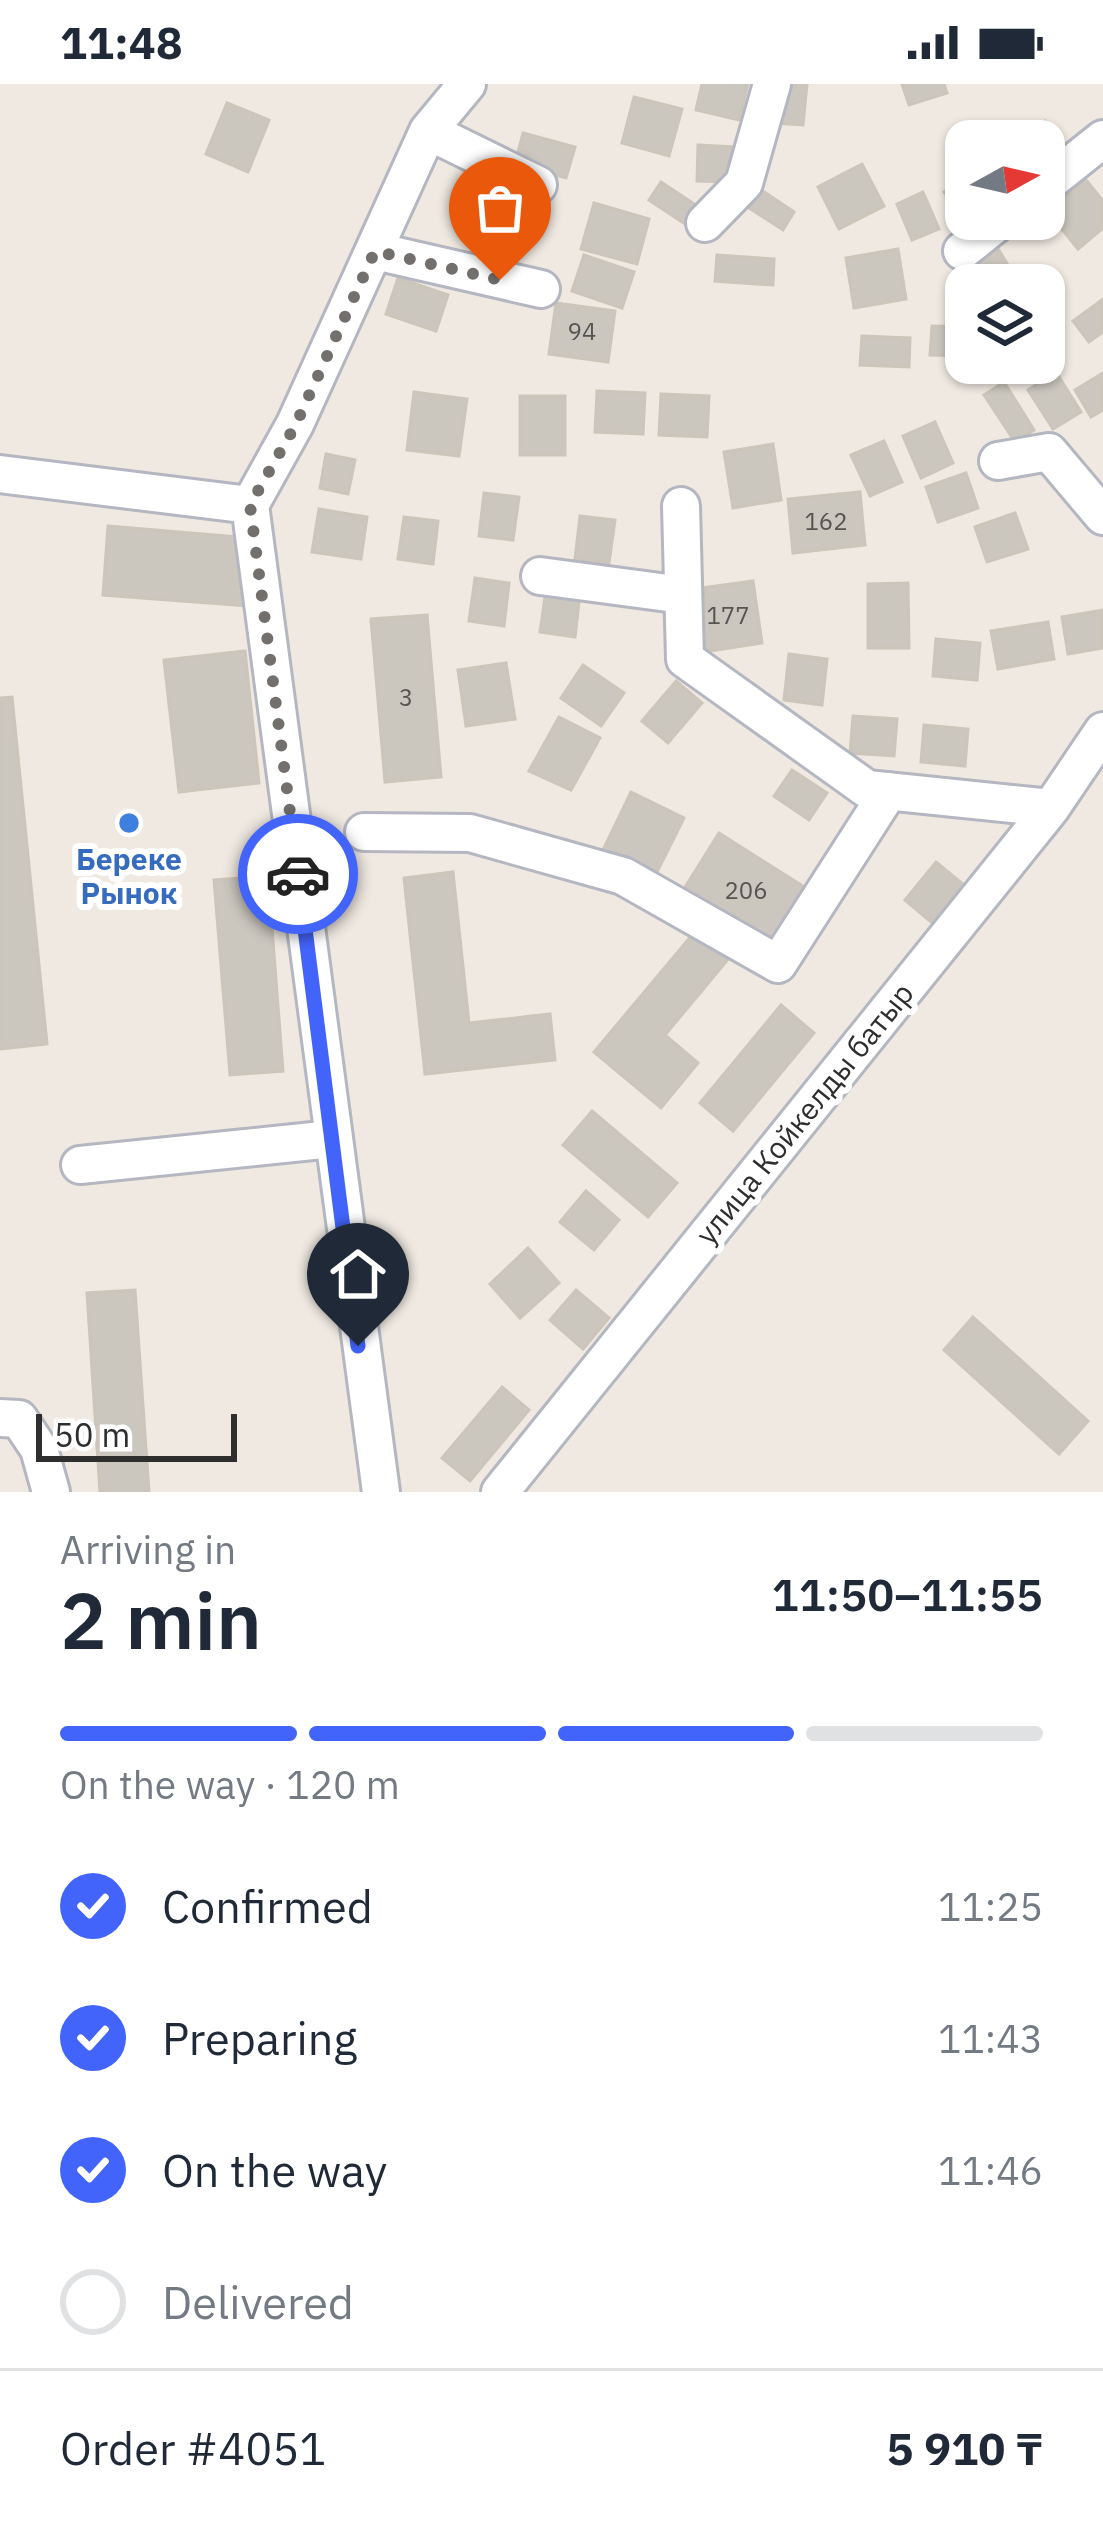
<!DOCTYPE html>
<meta charset="utf-8">
<style>
:root{--surface:#fff;--page:#f2f2f3;--text:#1f2937;--muted:#747a83;--line:#e0e1e3;--accent:#4264fb}
body{margin:0;font-family:"IBM Plex Sans",sans-serif;background:var(--page);color:var(--text);height:100vh;display:flex;flex-direction:column;font-size:45px;white-space:nowrap}
*{box-sizing:border-box;margin:0}
p{font-size:39px;color:var(--muted)}
.icon{flex:none;width:66px;height:66px;fill:none;stroke:currentColor;stroke-width:2;stroke-linecap:round;stroke-linejoin:round}
.map{position:relative;height:1408px;overflow:hidden}
.drawer{display:flex;flex-direction:column;background:var(--surface);flex:1}
.drawer>*{flex:none}
.needle{width:78px;rotate:82deg}
.buttons{position:absolute;left:945px;top:36px;display:grid;gap:24px}
.buttons a{display:grid;place-items:center;width:120px;height:120px;border-radius:24px;background:var(--surface);box-shadow:0 3px 9px #0004;font-size:60px}
.scale{position:absolute;left:36px;bottom:30px;width:201px;box-sizing:border-box;padding-left:12px;border:6px solid #2e2e2e;border-top:0;font-size:33px;line-height:42px;white-space:nowrap;color:#2e2e2e;-webkit-text-stroke:9px #fff;paint-order:stroke}
.pin{position:absolute;display:grid;place-items:center;width:102px;height:102px;color:#fff;margin:-123px -51px;border-radius:50% 50% 50% 0;rotate:-45deg;box-shadow:0 0 12px #0007}
.pin .icon{rotate:45deg}
.courier{position:absolute;display:grid;place-items:center;width:120px;height:120px;margin:-60px;border:9px solid #4264fb;border-radius:50%;background:#fff;color:#222;box-shadow:0 3px 15px #0007}
.head em{font-style:normal;font-weight:600}
.head div{display:flex;flex-direction:column-reverse}
.head{display:flex;align-items:center;justify-content:space-between;height:204px;padding:0 60px}
h1{font-size:78px;font-weight:600;line-height:90px}
.bar{display:grid;grid-template-columns:repeat(4,1fr);gap:18px 12px;align-content:center;height:144px;padding:0 60px}
.bar i{height:15px;border-radius:9px;background:var(--line)}
.bar .on{background:var(--accent)}
.bar p{grid-column:span 4}
.line{display:flex;align-items:center;gap:30px;padding:0 60px;border-top:3px solid var(--line)}
.line div{flex:1}
ol{padding:0 60px;list-style:none}
li{display:flex;align-items:center;gap:36px;height:132px}
li p{margin-inline-start:auto}
li .icon{padding:12px;border-radius:50%;background:var(--accent);color:#fff;stroke-width:4}
li:last-child{color:var(--muted)}
li i{width:66px;height:66px;border:6px solid var(--line);border-radius:50%}
.status{display:flex;justify-content:space-between;align-items:center;height:84px;padding:0 60px;background:var(--surface);direction:ltr}
.status svg{height:33px;fill:currentColor}
.map>svg:first-child{display:block}
.building{fill:#cbc7bf;stroke:#cbc5ba;stroke-width:3}
.lines{fill:none;stroke-linecap:round;stroke-linejoin:round}
.minor-casing{stroke:#b4b7c1;stroke-width:42}
.minor{stroke:#fff;stroke-width:36}
.done{stroke:#726f6d;stroke-width:12;stroke-dasharray:0 21.6}
.route{stroke:#4264fb;stroke-width:15}
.shop-dot{fill:#3f7fe0;stroke:#fff;stroke-width:4.5}
.labels{text-anchor:middle;stroke-width:12;stroke-linejoin:round;paint-order:stroke}
.number-label{font-size:24px;fill:#555452}
.shop-label{font-size:30px;font-weight:bold;fill:#366cbe;stroke:#fff}
.street-label{font-size:30px;fill:#2e2e2e;stroke:#fff}
</style>
<div class="status"><b>11:48</b><svg viewBox="0 0 49 12"><path d="M0 12V9h3v3zM5 12V6h3v6zM10 12V3h3v9zM15 12V0h3v12zM26 1h20v11H26zM47 4h2v5h-2z"/></svg></div>
<div class="map">
<svg width="1103" height="1408" viewBox="0 0 1103 1408">
<rect width="100%" height="100%" fill="#efe9e1"/>
<path class="building" d="M702 0H748L739 36 696 26Z
M777 0H807L803 41 774 39Z
M902 0H944L947 9 909 21Z
M634 13 682 25 669 72 622 59Z
M227 19 269 36 248 88 206 70Z
M1045 37 1069 70 1044 88V57H1018Z
M523 49 575 63 566 94 515 80Z
M698 61 735 63 734 98 697 97Z
M862 80 884 122 839 145 818 103Z
M966 91V135H987L973 146 944 108Z
M497 96 549 111 536 158 484 144Z
M1086 96 1103 117V144L1078 165 1048 128Z
M661 98 703 126 691 144 649 116Z
M752 100 794 128 783 146 740 118Z
M923 108 939 145 912 156 897 120Z
M594 119 649 135 637 180 581 165Z
M997 163 1020 201H981L968 180Z
M898 165 906 215 854 224 846 174Z
M584 171 634 188 622 224 572 207Z
M717 171 774 175 773 201 715 197Z
M398 194 448 211 436 247 386 230Z
M1103 215V248L1089 258 1073 237Z
M556 219 615 227 608 278 549 270Z
M932 242 966 243V272L930 271Z
M862 252 910 254 909 283 860 281Z
M1056 288 1081 328 1053 345 1028 306Z
M1103 289V326L1091 333 1075 306Z
M1004 298 1034 346 1015 358 984 311Z
M597 307 645 309 643 350 595 348Z
M414 308 467 315 459 372 407 366Z
M661 310 709 312 707 353 659 351Z
M520 312H565V371H520Z
M935 338 953 379 921 394 903 352Z
M884 357 902 398 870 412 851 371Z
M773 360 781 416 733 424 724 368Z
M326 370 355 376 348 410 320 404Z
M966 389 978 424 938 438 926 403Z
M860 408 865 461 793 469 788 415Z
M484 409 519 413 513 456 479 452Z
M319 425 367 433 361 475 312 468Z
M1015 429 1028 465 987 478 975 443Z
M580 432 615 436 609 479 575 475Z
M404 433 438 437 433 480 398 475Z
M108 442 252 454 247 522 103 511Z
M475 494 509 499 504 542 469 537Z
M753 497 762 559 703 568 694 505Z
M908 499 909 564H868V500Z
M546 506 580 510 575 553 540 548Z
M1103 526V564L1068 570 1062 533Z
M427 531 441 693 385 698 371 535Z
M1048 538 1054 575 998 585 991 547Z
M936 555 980 559 977 596 933 592Z
M245 567 259 699 179 708 164 576Z
M789 570 827 575 822 621 784 616Z
M506 579 515 635 466 642 458 586Z
M583 581 624 609 601 642 561 614Z
M676 597 702 619 668 659 642 637Z
M12 613 47 960 0 965V614Z
M853 632 897 635 894 672 850 669Z
M559 633 600 654 571 706 529 687Z
M924 641 968 645 965 682 921 678Z
M792 686 827 709 809 736 774 712Z
M631 708 684 734 655 792 603 766Z
M719 749 809 806 772 865 682 808Z
M936 778 970 806 938 844 905 816Z
M453 788 469 939 550 930 555 976 425 990 404 794Z
M268 792 283 987 230 991 214 796Z
M697 845 730 873 665 951 698 979 661 1024 594 968Z
M781 921 814 949 733 1047 700 1019Z
M592 1027 677 1099 648 1133 563 1061Z
M586 1107 619 1136 594 1166 560 1138Z
M528 1164 559 1199 520 1234 490 1200Z
M135 1206 149 1408H100L87 1209Z
M576 1206 609 1234 583 1265 550 1236Z
M973 1233 1088 1337 1059 1370 944 1266Z
M502 1303 529 1326 470 1397 442 1374Z"/>
<g class="lines">
<defs>
<path id="minor" d="M428 47 538 101
M1044 102 1103 55
M705 139 744 99 772 0
M375 167 541 205
M962 167 1002 135
M998 377 1049 368 1103 432
M0 390 250 421 295 340 428 47 467 0
M250 421 381 1408
M681 422 685 575 867 705 1051 724
M540 492 683 511
M364 748 470 749 623 792 778 880 889 707
M80 1081 332 1055
M0 1334 19 1335 39 1365 51 1408
M500 1408 1051 724 1103 647"/>
</defs>
<use href="#minor" class="minor-casing"/>
<use href="#minor" class="minor"/>
</g>
<g class="lines">
<path class="done" d="M298 790 250 421 296 340 375 167 500 196"/>
<path class="route" d="M298 790 358 1262"/>
</g>
<circle class="shop-dot" cx="129" cy="739" r="12"/>
<g class="labels">
<g class="number-label">
<text x="582" y="256">94</text>
<text x="826" y="446">162</text>
<text x="728" y="540">177</text>
<text x="406" y="622">3</text>
<text x="746" y="815">206</text>
</g>
<g class="shop-label">
<text x="129" y="786">Береке<tspan x="129" dy="34">Рынок</tspan></text>
</g>
<g class="street-label">
<text transform="translate(805 1030) rotate(-51)" y="10">улица Койкелды батыр</text>
</g>
</g>
</svg>
<div class="buttons">
<a><svg class="needle" viewBox="-14 -14 28 28"><path d="M0-13l5 13h-10z" fill="#e53935"/><path d="M0 13l5-13h-10z" fill="#747a83"/></svg></a>
<a><svg class="icon" aria-label="layers" viewBox="0 0 24 24"><path d="M12 4l9 5-9 5-9-5zM3 14l9 5 9-5"/></svg></a>
</div>
<div class="scale">50 m</div>
<div class="pin" style="left:500px;top:196px;background:#ea580c"><svg class="icon" aria-label="bag" viewBox="0 0 24 24"><path d="M5 8h14l-1 12H6zM9 8a3 3 0 0 1 6 0"/></svg></div>
<div class="pin" style="left:358px;top:1262px;background:#1f2937"><svg class="icon" aria-label="home" viewBox="0 0 24 24"><path d="M3 11l9-7 9 7M6 9v11h12V9"/></svg></div>
<div class="courier" style="left:298px;top:790px"><svg class="icon" aria-label="car" viewBox="0 0 24 24"><path d="M5 17H2v-5l4-1 3-4h7l3 4 3 1v5h-3M9 17h6M6 11h13"/><circle cx="7" cy="17" r="2"/><circle cx="17" cy="17" r="2"/></svg></div>
</div>
<section class="drawer">
<div class="head"><div><h1>2 min</h1><p>Arriving in</p></div><em>11:50–11:55</em></div>
<div class="bar"><i class="on"></i><i class="on"></i><i class="on"></i><i></i><p>On the way · 120 m</p></div>
<ol>
<li><svg class="icon" aria-label="check" viewBox="0 0 24 24"><path d="M5 12l5 5 9-10"/></svg>Confirmed<p>11:25</p></li>
<li><svg class="icon" aria-label="check" viewBox="0 0 24 24"><path d="M5 12l5 5 9-10"/></svg>Preparing<p>11:43</p></li>
<li><svg class="icon" aria-label="check" viewBox="0 0 24 24"><path d="M5 12l5 5 9-10"/></svg>On the way<p>11:46</p></li>
<li><i></i>Delivered</li>
</ol>
<div class="line" style="height:156px"><div>Order #4051</div><b>5 910 ₸</b></div>
</section>
